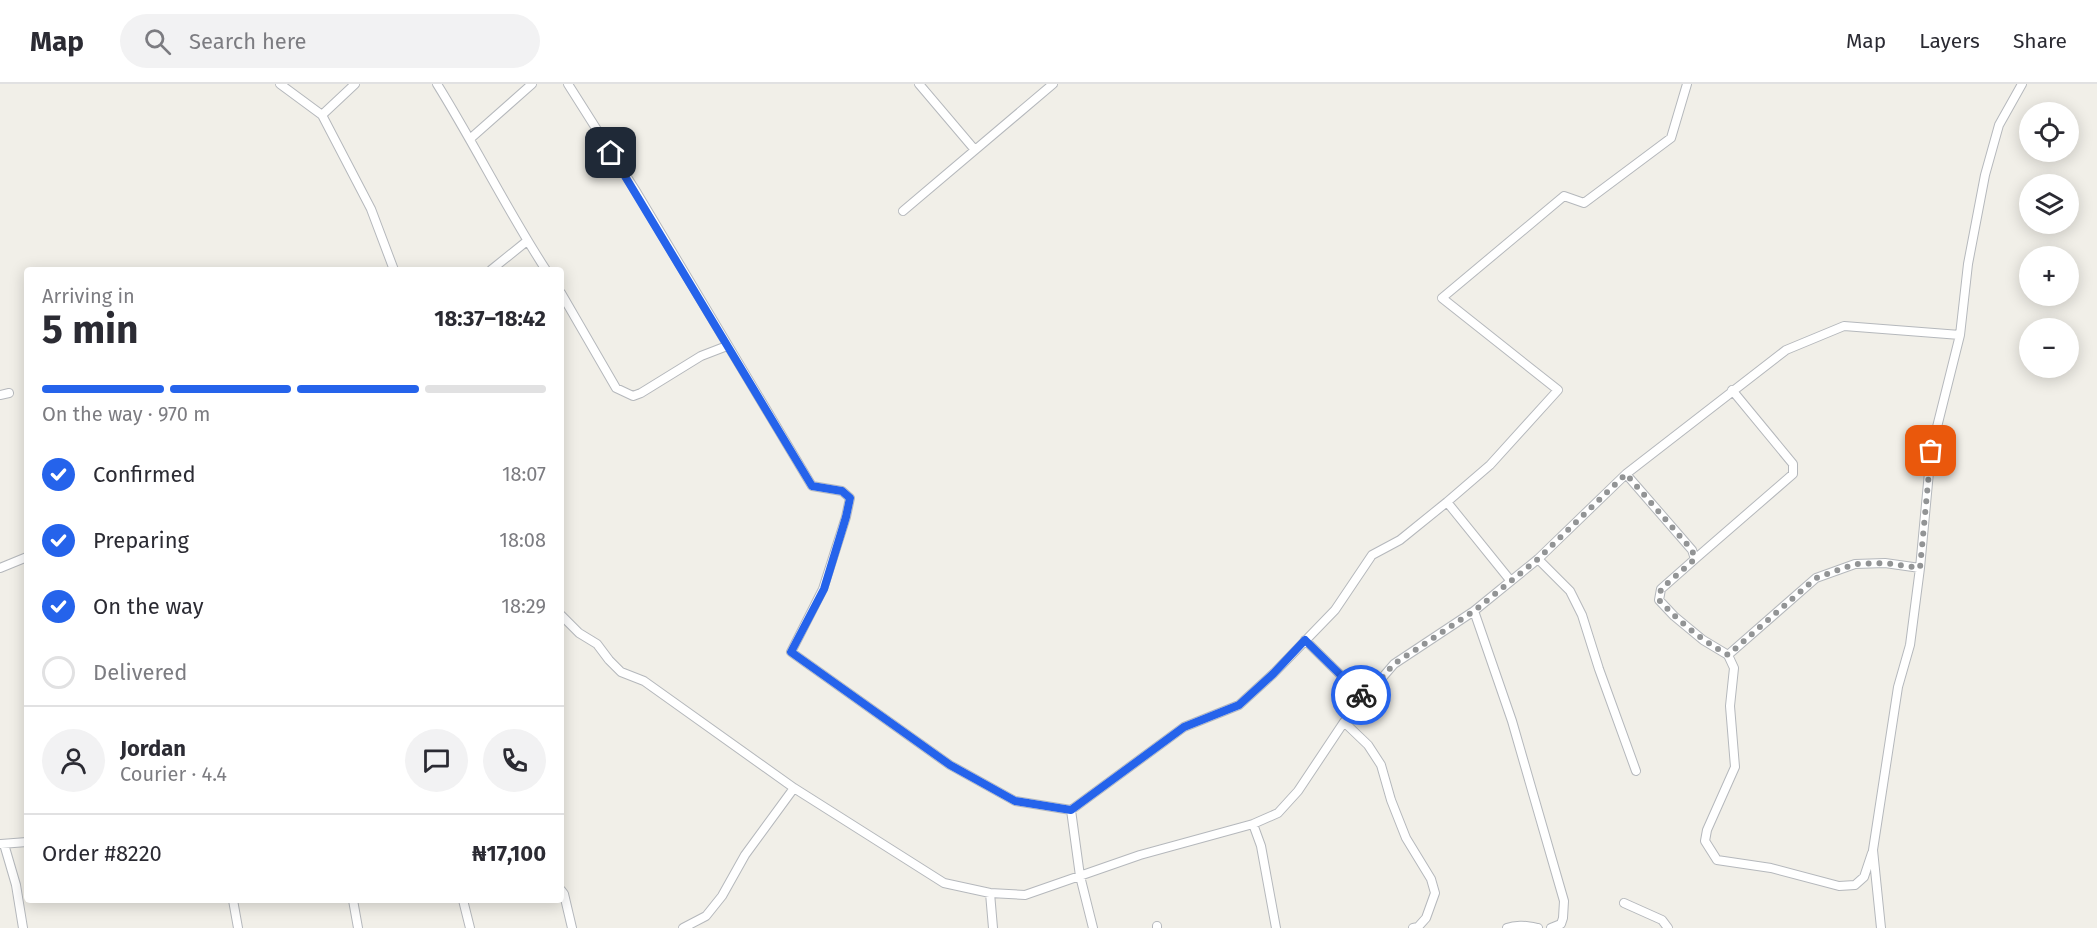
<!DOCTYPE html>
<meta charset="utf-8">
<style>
:root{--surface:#fff;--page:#f2f2f3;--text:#2b2b33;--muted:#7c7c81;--line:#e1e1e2;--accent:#2563eb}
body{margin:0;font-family:"Fira Sans",sans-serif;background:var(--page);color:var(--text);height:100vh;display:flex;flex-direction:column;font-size:22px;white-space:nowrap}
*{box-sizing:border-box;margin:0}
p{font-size:20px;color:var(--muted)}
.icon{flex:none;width:33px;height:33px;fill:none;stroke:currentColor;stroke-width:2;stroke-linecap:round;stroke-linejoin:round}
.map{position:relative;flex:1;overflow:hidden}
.panel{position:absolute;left:24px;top:183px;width:540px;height:636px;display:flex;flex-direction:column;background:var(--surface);border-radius:6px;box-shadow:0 3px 15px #0003}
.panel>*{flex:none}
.controls{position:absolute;left:2019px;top:18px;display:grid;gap:12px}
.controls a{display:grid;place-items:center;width:60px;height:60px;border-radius:50%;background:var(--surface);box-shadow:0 3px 15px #0003;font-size:30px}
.pin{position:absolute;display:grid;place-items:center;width:51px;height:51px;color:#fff;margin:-26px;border-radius:12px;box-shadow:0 3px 9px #0006}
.courier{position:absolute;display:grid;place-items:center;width:60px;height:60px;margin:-30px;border:4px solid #2563eb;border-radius:50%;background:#fff;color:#222;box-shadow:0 2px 8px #0007}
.summary em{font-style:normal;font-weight:700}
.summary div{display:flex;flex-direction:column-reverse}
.summary{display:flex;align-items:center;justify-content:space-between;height:102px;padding:0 18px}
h1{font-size:39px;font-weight:700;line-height:45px}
.bar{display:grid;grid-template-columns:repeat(4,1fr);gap:9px 6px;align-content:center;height:72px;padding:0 18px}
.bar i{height:8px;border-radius:4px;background:var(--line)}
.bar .current{background:var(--accent)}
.bar p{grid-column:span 4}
.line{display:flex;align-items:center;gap:15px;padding:0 18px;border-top:2px solid var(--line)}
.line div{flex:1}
.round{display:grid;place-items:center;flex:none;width:63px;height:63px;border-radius:32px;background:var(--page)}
ol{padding:0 18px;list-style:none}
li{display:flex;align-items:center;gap:18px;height:66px}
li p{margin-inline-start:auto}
li .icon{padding:6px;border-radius:50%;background:var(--accent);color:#fff;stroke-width:4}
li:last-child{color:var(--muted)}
li i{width:33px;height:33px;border:3px solid var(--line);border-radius:50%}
header{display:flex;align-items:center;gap:36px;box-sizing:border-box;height:84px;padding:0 30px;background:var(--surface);border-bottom:2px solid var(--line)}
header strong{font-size:28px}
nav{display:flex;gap:33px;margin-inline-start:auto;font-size:21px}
.search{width:420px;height:54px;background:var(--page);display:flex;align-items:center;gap:15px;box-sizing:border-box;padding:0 21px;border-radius:33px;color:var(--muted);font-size:22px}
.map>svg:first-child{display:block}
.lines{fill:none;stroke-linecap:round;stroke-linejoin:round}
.street-casing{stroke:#b5b8bc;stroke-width:10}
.street{stroke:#fff;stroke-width:8}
.done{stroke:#929495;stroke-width:6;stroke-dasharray:0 10.8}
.route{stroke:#2563eb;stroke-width:8}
</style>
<header>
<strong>Map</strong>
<div class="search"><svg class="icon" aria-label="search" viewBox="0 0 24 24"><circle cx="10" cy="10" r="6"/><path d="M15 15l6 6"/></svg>Search here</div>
<nav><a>Map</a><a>Layers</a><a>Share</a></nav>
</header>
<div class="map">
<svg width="2097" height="844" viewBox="0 0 2097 844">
<rect width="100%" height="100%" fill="#f1efe8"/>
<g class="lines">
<defs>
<path id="street" d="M280 0 322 31 371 125 394 186
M437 0C475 61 507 126 546 186
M568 0 637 109 812 402 842 407 850 414 846 433 823 505 791 568 950 681 1015 717 1071 726 1184 643 1239 621 1273 590 1335 526 1372 471 1400 456 1447 418 1490 381 1558 306 1442 214 1564 112 1584 119 1671 54 1687 0
M919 0 975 66
M322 31 355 0
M471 54 532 0
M903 127 1053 0
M491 186 527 157
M561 209 616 304 633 312 641 309 701 272 727 262
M0 311 9 309
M1626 390 1692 466 1695 475 1661 505 1659 516 1674 532 1703 556 1728 571 1734 584 1730 622 1735 683 1707 746 1705 757 1717 776 1771 784 1839 802 1855 801 1864 793 1872 769
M1447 418 1510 496
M1538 475 1570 507 1582 531 1599 585 1636 687
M1695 475 1793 390V380L1732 306
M0 484 27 473
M1474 527 1512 637 1564 817 1563 834 1561 840 1551 844
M561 531 579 549 597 560 609 576 621 588 644 597 794 704 944 799 990 809 1025 811 1140 771 1253 740 1278 729 1298 707 1344 638 1394 580 1474 527 1538 475 1626 390 1786 266 1844 242 1960 251
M1305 556 1364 614
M1728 571 1816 494 1855 480 1885 479 1920 484
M1344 638 1368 661 1381 681 1391 716 1406 754 1431 795 1435 809 1426 834 1418 843 1413 844
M1071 726 1080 792 1093 844
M1253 740 1261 762 1276 844
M1 760 27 758
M4 760 16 801 23 844
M561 806 564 810 572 844
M990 809 993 844
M233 816 238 844
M353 816 358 844
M463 816 470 844
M1624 819 1662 836 1668 844
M1157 842V844
M683 844 706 832 722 812 745 771 794 704
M1507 844C1517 840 1527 842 1538 844
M1881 844 1873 766 1898 603 1910 561 1920 484 1931 367 1960 251 1968 180 1985 91 1999 41 2022 0"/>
</defs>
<use href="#street" class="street-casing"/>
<use href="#street" class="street"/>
</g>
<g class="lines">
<path class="done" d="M1361 611 1364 614 1394 580 1474 527 1538 475 1626 390 1692 466 1695 475 1661 505 1659 516C1679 538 1702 556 1728 571L1816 494 1855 480 1885 479 1920 484 1931 367"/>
<path class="route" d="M611 69 812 402 842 407 850 414 846 433 824 505 791 568 950 681 1015 717 1071 726 1184 643 1239 621 1273 590 1305 556 1361 611"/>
</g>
</svg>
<div class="controls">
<a><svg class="icon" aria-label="locate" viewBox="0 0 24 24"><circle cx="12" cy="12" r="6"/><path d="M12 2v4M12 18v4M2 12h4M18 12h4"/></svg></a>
<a><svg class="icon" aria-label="layers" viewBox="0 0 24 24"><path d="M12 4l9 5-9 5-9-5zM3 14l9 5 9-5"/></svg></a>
<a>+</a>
<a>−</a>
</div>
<div class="pin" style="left:1931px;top:367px;background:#ea580c"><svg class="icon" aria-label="bag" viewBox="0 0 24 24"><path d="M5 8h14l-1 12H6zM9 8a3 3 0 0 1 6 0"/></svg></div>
<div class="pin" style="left:611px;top:69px;background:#1f2937"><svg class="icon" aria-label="home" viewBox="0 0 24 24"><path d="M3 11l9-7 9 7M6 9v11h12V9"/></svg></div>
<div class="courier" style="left:1361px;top:611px"><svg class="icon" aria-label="bike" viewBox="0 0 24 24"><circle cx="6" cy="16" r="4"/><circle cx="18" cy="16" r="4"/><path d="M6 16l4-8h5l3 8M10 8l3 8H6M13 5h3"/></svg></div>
<section class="panel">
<div class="summary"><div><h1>5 min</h1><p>Arriving in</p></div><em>18:37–18:42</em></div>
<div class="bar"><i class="current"></i><i class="current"></i><i class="current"></i><i></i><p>On the way · 970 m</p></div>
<ol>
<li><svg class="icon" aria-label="check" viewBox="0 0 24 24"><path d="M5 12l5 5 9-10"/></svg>Confirmed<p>18:07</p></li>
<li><svg class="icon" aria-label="check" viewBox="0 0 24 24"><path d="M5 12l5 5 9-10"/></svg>Preparing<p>18:08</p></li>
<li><svg class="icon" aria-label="check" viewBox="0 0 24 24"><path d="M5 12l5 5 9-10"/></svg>On the way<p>18:29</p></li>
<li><i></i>Delivered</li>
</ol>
<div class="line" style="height:108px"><a class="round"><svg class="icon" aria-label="person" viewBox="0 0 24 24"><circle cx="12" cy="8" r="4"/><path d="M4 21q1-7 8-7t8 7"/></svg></a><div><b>Jordan</b><p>Courier · 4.4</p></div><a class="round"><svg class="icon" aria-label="chat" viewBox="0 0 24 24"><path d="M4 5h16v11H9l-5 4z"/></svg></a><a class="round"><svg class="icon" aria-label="phone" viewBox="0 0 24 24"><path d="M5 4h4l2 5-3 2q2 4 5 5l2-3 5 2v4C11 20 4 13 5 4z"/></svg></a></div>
<div class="line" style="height:78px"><div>Order #8220</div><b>₦17,100</b></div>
</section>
</div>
